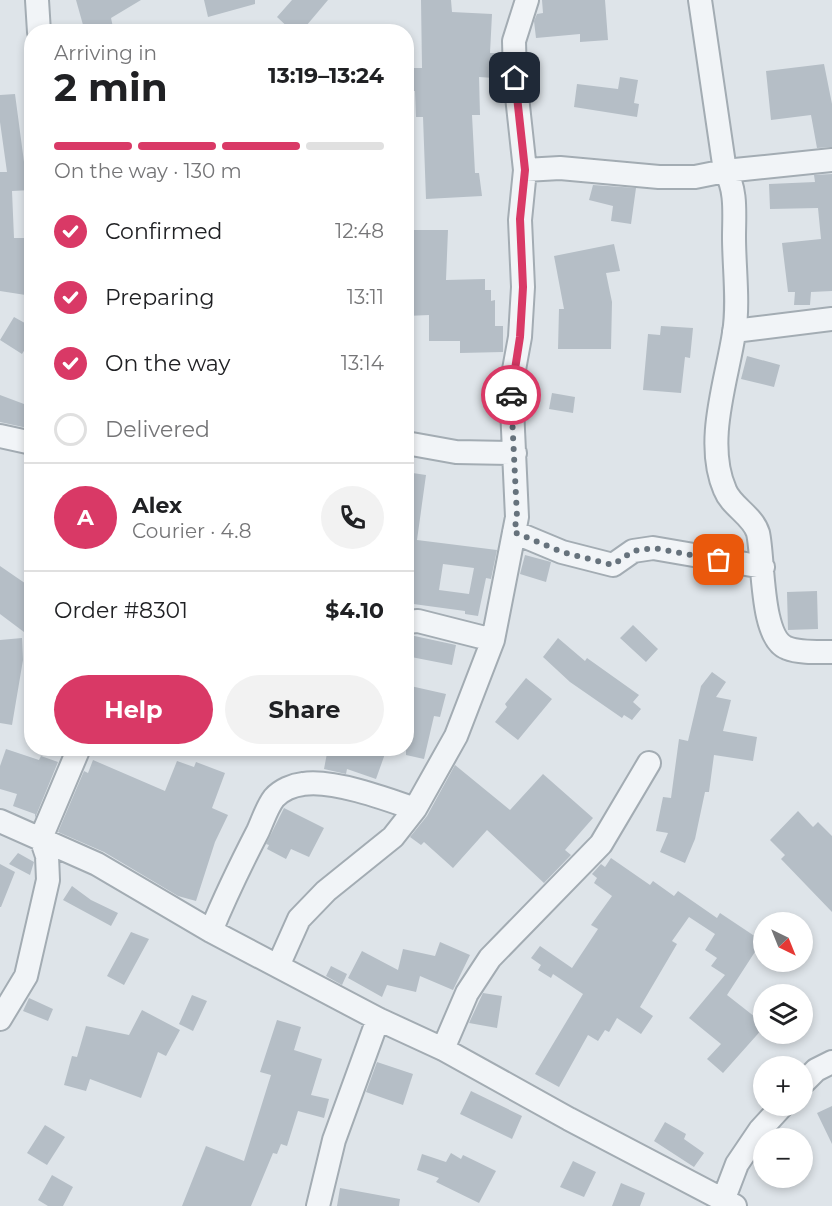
<!DOCTYPE html>
<meta charset="utf-8">
<style>
:root{--surface:#fff;--page:#f2f2f2;--text:#202124;--muted:#757577;--line:#e0e0e0;--accent:#d93966}
body{margin:0;font-family:Montserrat,sans-serif;background:var(--page);color:var(--text);height:100vh;display:flex;flex-direction:column;font-size:22px;white-space:nowrap}
*{box-sizing:border-box;margin:0}
p{font-size:20px;color:var(--muted)}
.icon{flex:none;width:33px;height:33px;fill:none;stroke:currentColor;stroke-width:2;stroke-linecap:round;stroke-linejoin:round}
.map{position:relative;flex:1;overflow:hidden}
.drawer{position:absolute;left:24px;top:24px;width:390px;height:732px;display:flex;flex-direction:column;background:var(--surface);border-radius:24px;box-shadow:0 3px 9px #0003}
.drawer>*{flex:none}
.needle{width:39px;rotate:137deg}
.fabs{position:absolute;left:753px;top:912px;display:grid;gap:12px}
.fabs a{display:grid;place-items:center;width:60px;height:60px;border-radius:50%;background:var(--surface);box-shadow:0 3px 9px #0003;font-size:30px}
.pin{position:absolute;display:grid;place-items:center;width:51px;height:51px;color:#fff;margin:-26px;border-radius:12px;box-shadow:0 3px 9px #0006}
.courier{position:absolute;display:grid;place-items:center;width:60px;height:60px;margin:-30px;border:4px solid #d93966;border-radius:50%;background:#fff;color:#222;box-shadow:0 2px 8px #0007}
.head em{font-style:normal;font-weight:700}
.head div{display:flex;flex-direction:column-reverse}
.head{display:flex;align-items:center;justify-content:space-between;height:102px;padding:0 30px}
h1{font-size:39px;font-weight:700;line-height:45px}
.bar{display:grid;grid-template-columns:repeat(4,1fr);gap:9px 6px;align-content:center;height:72px;padding:0 30px}
.bar i{height:8px;border-radius:4px;background:var(--line)}
.bar .active{background:var(--accent)}
.bar p{grid-column:span 4}
.line{display:flex;align-items:center;gap:15px;padding:0 30px;border-top:2px solid var(--line)}
.line div{flex:1}
.round{display:grid;place-items:center;flex:none;width:63px;height:63px;border-radius:32px;background:var(--page)}
ol{padding:0 30px;list-style:none}
li{display:flex;align-items:center;gap:18px;height:66px}
li p{margin-inline-start:auto}
li .icon{padding:6px;border-radius:50%;background:var(--accent);color:#fff;stroke-width:4}
li:last-child{color:var(--muted)}
li i{width:33px;height:33px;border:3px solid var(--line);border-radius:50%}
.button{display:flex;gap:12px;margin-top:auto;padding:12px 30px}
.button a{flex:1;height:69px;border-radius:36px;background:var(--accent);color:#fff;font-size:24px;font-weight:700;line-height:69px;text-align:center}
.button a+a{background:var(--page);color:var(--text)}
.map>svg:first-child{display:block}
.building{fill:#b5bec6;fill-rule:evenodd}
.lines{fill:none;stroke-linecap:round;stroke-linejoin:round}
.minor-casing{stroke:#a3acb3;stroke-width:26}
.minor{stroke:#f1f4f7;stroke-width:22}
.done{stroke:#66727c;stroke-width:6;stroke-dasharray:0 10.8}
.route{stroke:#d93966;stroke-width:8}
</style>
<div class="map">
<svg width="832" height="1206" viewBox="0 0 832 1206">
<rect width="100%" height="100%" fill="#dee4e9"/>
<path class="building" d="M76 0H141L111 18 114 32H85Z
M204 0H255V4L208 17Z
M292 0H328L301 32H293L277 17Z
M421 0H451L452 12 492 14 490 53H496L494 78 479 77 480 115H472L475 173H479L482 196 426 199 423 117H416L415 91H406V68H422Z
M542 0H605L608 40 580 42V34L536 38 534 21 537 14 543 13Z
M824 64 832 104V147L817 148 811 115 771 120 766 71Z
M620 77 638 80 634 103 639 104 637 117 574 107 577 84 618 89Z
M15 94 26 177 32 176V190L12 191 14 238H32V296L0 291V172H7L0 122V95Z
M832 174V291L811 292 810 305H794L795 292H788L782 243 821 239 818 208 770 209 769 184 815 182 814 175Z
M593 185 636 188 631 224 611 221 613 206 589 200Z
M406 230H448L446 280 485 279V290H491V301L495 300V326H503V352L460 353V341H429V315L406 316Z
M614 244 620 271 606 273 612 302 611 349H558L559 309H564L554 256Z
M14 317 32 327V338L22 354 0 340Z
M661 326 693 328 690 358 685 357 681 393 643 390 648 334 660 335Z
M747 356 780 365 774 387 741 379Z
M552 393 575 397 573 413 549 409Z
M0 395 32 407V429L0 422Z
M406 472 426 475 417 540 497 550 491 579 486 578 478 616 465 614V611L406 603ZM443 564 474 568 469 594 439 590Z
M525 555 551 562 546 582 520 574Z
M0 566 32 588V638L0 614Z
M817 591 818 629 788 630 787 592Z
M633 625 658 649 646 662 620 638Z
M410 635 456 645 452 665 406 656Z
M22 638 23 660 12 725 0 723V640Z
M558 638 585 661 587 658 639 695 633 702 641 709 632 720 624 715 622 718 570 682 543 657Z
M712 672 726 682 716 697 731 700 723 731 757 737 753 761 714 755 709 792H705L695 839 685 863 660 852 668 833 656 831 663 797 671 798 679 739 688 741 701 686Z
M526 678 552 699 518 740 495 722 507 707 505 704Z
M406 685 446 694 440 717 434 716 424 759 406 755Z
M328 748H378L386 751 376 779 347 769 346 774 324 769Z
M6 749 39 760 41 756 58 762 35 818V814L13 806 17 794 0 789V766Z
M93 760 165 791 177 761 194 767 196 762 225 773 212 808 228 815 215 842 196 901 178 896 104 852 58 832 84 771 88 773Z
M455 765 510 810 543 774 593 818 565 850 571 855 544 883 487 830 453 868 424 842 421 845 410 837 427 816Z
M284 808 324 828 309 857 291 849 286 859 267 849 269 845 266 844Z
M798 811 813 827 818 822 832 836V912L781 859 785 855 770 840Z
M18 853 34 862 30 875 9 864Z
M611 858 650 885 653 881 674 896 678 891 717 918 720 913 762 941 727 995 764 1024V1027L723 1073 707 1059 721 1044 689 1018 725 975 711 966 717 958 705 950 715 934 689 917 672 941 677 944 640 1007 653 1016 641 1034 617 1018 609 1032 605 1030 598 1041 588 1035 559 1087 535 1074 583 994 553 974 551 978 538 970 541 965 531 958 540 946 572 968 598 929 591 925 612 896 594 883 597 878 592 874 601 864 605 867Z
M0 864 15 872 1 907H0Z
M72 886 91 900 118 913 111 926 63 900Z
M131 932 149 939 124 985 107 976Z
M440 942 470 955 453 990 420 976 416 992 387 985 382 997 348 978 362 951 398 970 403 949 435 956Z
M331 966 347 974 342 985 326 976Z
M483 993 502 996 497 1028 469 1023Z
M192 995 207 1001 193 1031 179 1024Z
M29 998 53 1009 48 1021 23 1011Z
M142 1010 180 1030 166 1056 158 1052 141 1098 90 1079 86 1091 64 1085 72 1056 77 1057 86 1026 129 1035Z
M277 1020 301 1027 294 1050 322 1059 311 1095 329 1099 324 1118 298 1111 287 1146 281 1144 277 1154 273 1153 251 1206H182L206 1146 244 1161 271 1075 260 1072Z
M377 1062 413 1074 403 1105 366 1092Z
M471 1091 522 1116 512 1139 460 1114Z
M832 1106V1144L817 1113Z
M665 1122 686 1134 684 1139 704 1153 694 1167 654 1141Z
M45 1125 65 1137 47 1165 27 1153Z
M451 1153 461 1159 463 1155 496 1171 479 1203 436 1182 439 1178 417 1170 422 1154 446 1162Z
M573 1161 596 1172 584 1197 560 1187Z
M52 1175 73 1187 63 1206H48L38 1200Z
M621 1183 645 1193 640 1206H612Z
M340 1188 400 1199 399 1206H337Z"/>
<g class="lines">
<defs>
<path id="minor" d="M37 0 39 32
M700 0 725 171C737 189 734 215 734 237 734 268 739 303 734 333 727 380 704 442 725 490 731 506 753 516 758 533 764 559 760 638 787 648 799 653 819 652 832 652
M525 170 560 168 659 177H695L725 171 832 160
M734 331 832 319
M0 436 32 443
M406 443 456 452 515 453
M514 532 562 552 613 565 633 551 653 548 763 567
M406 622 418 621 493 640
M0 821 97 864 211 931 378 1019 443 1049 569 1119 735 1206
M211 931C225 897 241 864 258 831 263 820 267 807 274 798 281 790 293 785 303 784 332 779 387 799 415 809L456 736 493 640 517 517 511 386 520 337 523 287 520 220 525 170 515 78 514 41 527 0
M278 966 299 919 326 891 393 837 415 809
M0 1019 26 976 48 880 47 856 41 838 79 748
M443 1049 467 993 490 958 601 844 649 763
M802 1084 816 1070 832 1062
M318 1206 334 1140 378 1019
M721 1206 737 1164 760 1130 782 1106"/>
</defs>
<use href="#minor" class="minor-casing"/>
<use href="#minor" class="minor"/>
</g>
<g class="lines">
<path class="done" d="M511 395 517 517 514 532 562 552 613 565 633 551 653 548 719 560"/>
<path class="route" d="M511 395 520 337 523 287 520 219 525 170 515 78"/>
</g>
</svg>
<div class="fabs">
<a><svg class="needle" viewBox="-14 -14 28 28"><path d="M0-13l5 13h-10z" fill="#e53935"/><path d="M0 13l5-13h-10z" fill="#757577"/></svg></a>
<a><svg class="icon" aria-label="layers" viewBox="0 0 24 24"><path d="M12 4l9 5-9 5-9-5zM3 14l9 5 9-5"/></svg></a>
<a>+</a>
<a>−</a>
</div>
<div class="pin" style="left:719px;top:560px;background:#ea580c"><svg class="icon" aria-label="bag" viewBox="0 0 24 24"><path d="M5 8h14l-1 12H6zM9 8a3 3 0 0 1 6 0"/></svg></div>
<div class="pin" style="left:515px;top:78px;background:#1f2937"><svg class="icon" aria-label="home" viewBox="0 0 24 24"><path d="M3 11l9-7 9 7M6 9v11h12V9"/></svg></div>
<div class="courier" style="left:511px;top:395px"><svg class="icon" aria-label="car" viewBox="0 0 24 24"><path d="M5 17H2v-5l4-1 3-4h7l3 4 3 1v5h-3M9 17h6M6 11h13"/><circle cx="7" cy="17" r="2"/><circle cx="17" cy="17" r="2"/></svg></div>
<section class="drawer">
<div class="head"><div><h1>2 min</h1><p>Arriving in</p></div><em>13:19–13:24</em></div>
<div class="bar"><i class="active"></i><i class="active"></i><i class="active"></i><i></i><p>On the way · 130 m</p></div>
<ol>
<li><svg class="icon" aria-label="check" viewBox="0 0 24 24"><path d="M5 12l5 5 9-10"/></svg>Confirmed<p>12:48</p></li>
<li><svg class="icon" aria-label="check" viewBox="0 0 24 24"><path d="M5 12l5 5 9-10"/></svg>Preparing<p>13:11</p></li>
<li><svg class="icon" aria-label="check" viewBox="0 0 24 24"><path d="M5 12l5 5 9-10"/></svg>On the way<p>13:14</p></li>
<li><i></i>Delivered</li>
</ol>
<div class="line" style="height:108px"><b class="round" style="background:var(--accent);color:#fff">A</b><div><b>Alex</b><p>Courier · 4.8</p></div><a class="round"><svg class="icon" aria-label="phone" viewBox="0 0 24 24"><path d="M5 4h4l2 5-3 2q2 4 5 5l2-3 5 2v4C11 20 4 13 5 4z"/></svg></a></div>
<div class="line" style="height:78px"><div>Order #8301</div><b>$4.10</b></div>
<div class="button"><a>Help</a><a>Share</a></div>
</section>
</div>
